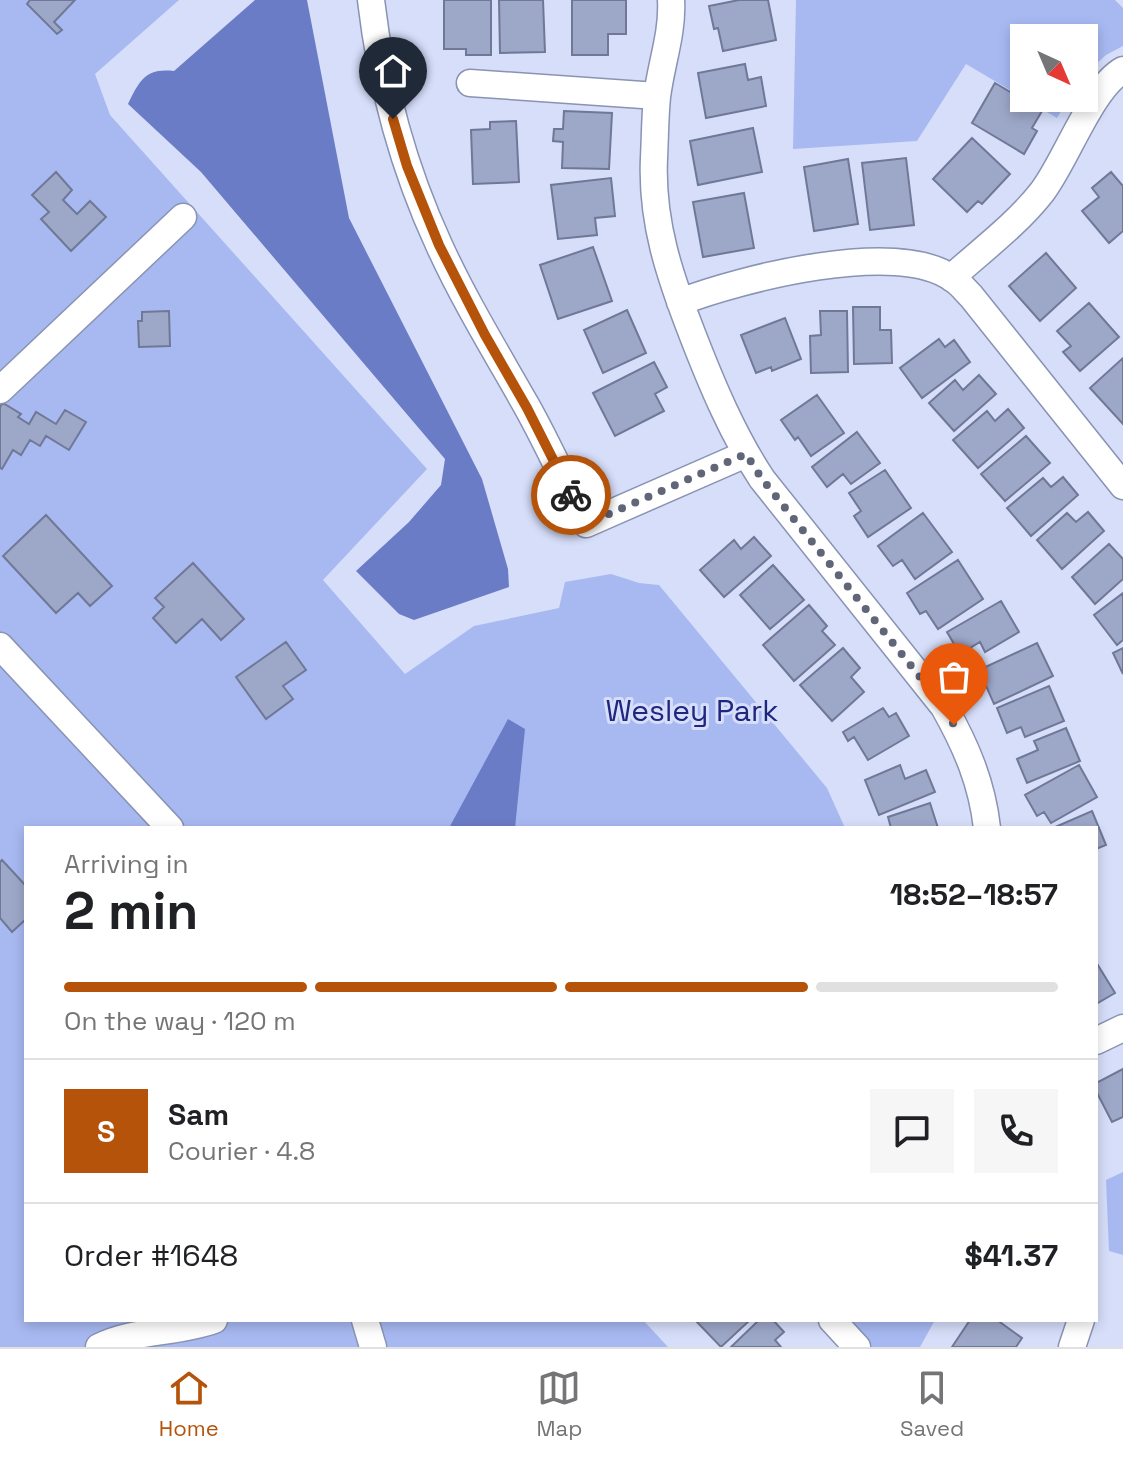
<!DOCTYPE html>
<meta charset="utf-8">
<style>
:root{--surface:#fff;--page:#f6f6f6;--text:#202124;--muted:#757577;--line:#e0e0e0;--accent:#b45309}
body{margin:0;font-family:"Space Grotesk",sans-serif;background:var(--page);color:var(--text);height:100vh;display:flex;flex-direction:column;font-size:30px;white-space:nowrap}
*{box-sizing:border-box;margin:0}
p{font-size:26px;color:var(--muted)}
.icon{flex:none;width:44px;height:44px;fill:none;stroke:currentColor;stroke-width:2;stroke-linecap:round;stroke-linejoin:round}
.map{position:relative;flex:1;overflow:hidden}
.drawer{position:absolute;left:24px;top:826px;width:1074px;height:496px;display:flex;flex-direction:column;background:var(--surface);border-radius:0px;box-shadow:0 4px 12px #0003}
.drawer>*{flex:none}
.needle{width:52px;rotate:136deg}
.buttons{position:absolute;left:1010px;top:24px;display:grid;gap:16px}
.buttons a{display:grid;place-items:center;width:88px;height:88px;border-radius:0px;background:var(--surface);box-shadow:0 4px 12px #0003;font-size:40px}
.pin{position:absolute;display:grid;place-items:center;width:68px;height:68px;color:#fff;margin:-82px -34px;border-radius:50% 50% 50% 0;rotate:-45deg;box-shadow:0 0 8px #0007}
.pin .icon{rotate:45deg}
.courier{position:absolute;display:grid;place-items:center;width:80px;height:80px;margin:-40px;border:6px solid #b45309;border-radius:50%;background:#fff;color:#222;box-shadow:0 2px 10px #0007}
.head em{font-style:normal;font-weight:700}
.head div{display:flex;flex-direction:column-reverse}
.head{display:flex;align-items:center;justify-content:space-between;height:136px;padding:0 40px}
h1{font-size:52px;font-weight:700;line-height:60px}
.bar{display:grid;grid-template-columns:repeat(4,1fr);gap:12px 8px;align-content:center;height:96px;padding:0 40px}
.bar i{height:10px;border-radius:6px;background:var(--line)}
.bar .current{background:var(--accent)}
.bar p{grid-column:span 4}
.line{display:flex;align-items:center;gap:20px;padding:0 40px;border-top:2px solid var(--line)}
.line div{flex:1}
.round{display:grid;place-items:center;flex:none;width:84px;height:84px;border-radius:0px;background:var(--page)}
.menu{display:flex;justify-content:space-around;align-items:center;height:112px;border-top:2px solid var(--line);background:var(--surface);font-size:22px;color:var(--muted)}
.menu a{display:grid;justify-items:center;gap:4px}
.menu .current{color:var(--accent)}
.map>svg:first-child{display:block}
.green{fill:#a8b9f2}
.water{fill:#6a7cc6}
.building{fill:#9da7c8;stroke:#6f7897;stroke-width:2}
.lines{fill:none;stroke-linecap:round;stroke-linejoin:round}
.minor-casing{stroke:#8993b3;stroke-width:29}
.minor{stroke:#fff;stroke-width:26}
.done{stroke:#606577;stroke-width:8;stroke-dasharray:0 14.4}
.route{stroke:#b45309;stroke-width:10}
.labels{text-anchor:middle;stroke-width:6;stroke-linejoin:round;paint-order:stroke}
.park-label{font-size:30px;fill:#1f267d;stroke:#d6defa}
</style>
<div class="map">
<svg width="1123" height="1347" viewBox="0 0 1123 1347">
<rect width="100%" height="100%" fill="#d6defa"/>
<path class="green" d="M0 0H179L95 74 110 115 427 469 323 580 405 674 474 626 559 608 565 582 611 574 639 583 659 585 827 788 845 828H26V1320H643L668 1347H0Z
M796 0H1115L1123 8V46L1106 55 1084 75V38H1024V98H1069L1057 118 966 64 917 141 793 149Z
M1123 1172V1255L1109 1251 1106 1180Z
M844 1320H935L920 1347H869Z"/>
<path class="water" d="M255 0H307L349 218 482 479 508 569 509 587 414 620 399 614 356 571 409 522 441 485 445 459 201 172 128 104C140 80 145 68 174 71Z
M508 719 525 729 515 828H449Z"/>
<path class="building" d="M30 0H75L54 22 62 30 57 34 27 4Z
M444 0H491V55H466V49H444Z
M499 0H543L545 52 500 53Z
M572 0H626V34H608V55H572Z
M739 0H768L776 40 723 51 718 28 714 29 709 6Z
M745 64 748 80 761 77 766 106 706 118 698 73Z
M995 83 1042 111 1032 128 1037 131 1024 154 972 123Z
M564 111 612 113 609 169 562 168 563 142 553 141 554 129H563Z
M516 121 519 182 473 184 471 130 490 129V122Z
M753 128 762 172 698 185 690 141Z
M972 138 1010 174 982 204 978 201 967 212 933 179Z
M906 158 914 225 870 230 862 163Z
M848 159 858 224 814 231 804 167Z
M56 172 72 190 63 200 77 214 90 201 106 217 71 251 41 219 49 212 32 195Z
M1111 172 1123 186V231L1109 243 1082 211 1099 197 1092 188Z
M611 178 615 216 595 218 597 235 558 239 551 185Z
M744 193 754 248 703 257 693 202Z
M593 247 612 301 558 319 540 265Z
M1046 253 1076 288 1040 321 1009 286Z
M1089 303 1119 337 1080 371 1063 352 1071 346 1057 331Z
M853 307H880V330H891L892 363 854 364Z
M627 310 646 353 603 373 584 330Z
M169 311 170 346 139 347 138 321H142V312Z
M820 311H847L848 372 811 373 810 336 821 335Z
M785 318 801 359 772 371 771 367 756 373 741 335Z
M939 339 945 347 954 340 970 362 922 398 900 368Z
M1123 358V424L1090 388Z
M654 362 667 387 655 394 664 411 615 436 593 393Z
M979 375 996 394 954 431 929 403 955 380 963 390Z
M817 395 844 433 811 456 798 437 795 440 781 420Z
M3 403 21 414 18 417 29 424 36 412 56 424 65 410 86 422 69 450 46 436 40 446 30 440 21 455 13 450 2 469 0 468V407Z
M1008 409 1024 428 978 468 953 440 987 411 995 421Z
M857 432 880 463 851 484 843 474 827 487 812 467Z
M1026 436 1050 463 1005 501 981 474Z
M885 470 911 508 868 537 854 516 861 511 849 493Z
M1063 477 1078 495 1031 536 1007 508 1043 478 1051 487Z
M1088 512 1104 531 1062 569 1037 540 1067 513 1076 522Z
M923 513 952 552 915 579 902 560 893 566 878 546Z
M46 515 112 586 90 606 78 593 56 613 3 556Z
M754 537 771 556 724 597 700 570 734 540 741 549Z
M1109 544 1123 559V579L1095 604 1072 577Z
M958 560 983 599 938 629 926 611 920 614 907 593Z
M193 563 244 619 221 640 202 619 176 643 153 618 164 607 155 598Z
M773 565 804 600 770 629 740 595Z
M1123 593V640L1117 645 1094 615Z
M1001 601 1019 632 985 652 980 642 960 654 947 632Z
M809 605 827 626 822 631 835 645 794 681 763 645Z
M286 642 306 670 283 686 293 699 266 719 236 677Z
M1037 643 1053 676 994 704 979 670Z
M843 648 860 668 851 677 864 692 832 721 800 685Z
M1123 648V674L1113 653Z
M1049 686 1064 721 1025 737 1021 727 1007 733 997 708Z
M883 708 889 717 896 713 909 736 868 760 854 737 848 741 843 732Z
M1066 728 1080 761 1027 783 1017 759 1038 750 1034 741Z
M900 765 905 779 926 770 935 792 879 815 865 780Z
M1079 765 1097 797 1051 823 1044 812 1037 816 1025 795Z
M930 803 938 828H891L888 817Z
M1092 811 1106 845 1096 849V828H1053Z
M2 860 26 886V919L12 932 0 918V862Z
M1096 962 1115 993 1096 1004Z
M1123 1069V1117L1112 1122 1096 1091V1083Z
M695 1320H750L721 1347Z
M759 1320H773L784 1332 775 1340 781 1347H731Z
M970 1320H997L1022 1338 1016 1347H952Z"/>
<g class="lines">
<defs>
<path id="minor" d="M371 0C381 85 403 167 439 245 464 300 496 352 526 405 548 444 566 485 586 524L746 454
M671 0C673 33 661 64 657 97 655 117 655 138 654 158 651 222 670 277 693 336 712 385 733 435 762 479L944 707C966 746 982 783 987 828
M470 83 657 96
M952 277C982 250 1017 224 1042 192 1066 161 1091 88 1123 70
M680 302C740 279 898 238 953 279 960 283 965 290 971 296L1123 486
M0 390 183 217
M0 646 170 828
M1096 1041 1123 1028
M365 1320 373 1347
M832 1320 857 1347
M99 1347C136 1329 176 1334 214 1320
M1072 1347 1081 1320"/>
</defs>
<use href="#minor" class="minor-casing"/>
<use href="#minor" class="minor"/>
</g>
<g class="lines">
<path class="done" d="M571 495 586 524 746 454 762 479 944 707 954 725"/>
<path class="route" d="M393 119 407 166 439 245 485 335 527 408 571 495"/>
</g>
<g class="labels">
<g class="park-label">
<text x="692" y="721">Wesley Park</text>
</g>
</g>
</svg>
<div class="buttons">
<a><svg class="needle" viewBox="-14 -14 28 28"><path d="M0-13l5 13h-10z" fill="#e53935"/><path d="M0 13l5-13h-10z" fill="#757577"/></svg></a>
</div>
<div class="pin" style="left:954px;top:725px;background:#ea580c"><svg class="icon" aria-label="bag" viewBox="0 0 24 24"><path d="M5 8h14l-1 12H6zM9 8a3 3 0 0 1 6 0"/></svg></div>
<div class="pin" style="left:393px;top:119px;background:#1f2937"><svg class="icon" aria-label="home" viewBox="0 0 24 24"><path d="M3 11l9-7 9 7M6 9v11h12V9"/></svg></div>
<div class="courier" style="left:571px;top:495px"><svg class="icon" aria-label="bike" viewBox="0 0 24 24"><circle cx="6" cy="16" r="4"/><circle cx="18" cy="16" r="4"/><path d="M6 16l4-8h5l3 8M10 8l3 8H6M13 5h3"/></svg></div>
<section class="drawer">
<div class="head"><div><h1>2 min</h1><p>Arriving in</p></div><em>18:52–18:57</em></div>
<div class="bar"><i class="current"></i><i class="current"></i><i class="current"></i><i></i><p>On the way · 120 m</p></div>
<div class="line" style="height:144px"><b class="round" style="background:var(--accent);color:#fff">S</b><div><b>Sam</b><p>Courier · 4.8</p></div><a class="round"><svg class="icon" aria-label="chat" viewBox="0 0 24 24"><path d="M4 5h16v11H9l-5 4z"/></svg></a><a class="round"><svg class="icon" aria-label="phone" viewBox="0 0 24 24"><path d="M5 4h4l2 5-3 2q2 4 5 5l2-3 5 2v4C11 20 4 13 5 4z"/></svg></a></div>
<div class="line" style="height:104px"><div>Order #1648</div><b>$41.37</b></div>
</section>
</div>
<nav class="menu">
<a class="current"><svg class="icon" aria-label="home" viewBox="0 0 24 24"><path d="M3 11l9-7 9 7M6 9v11h12V9"/></svg>Home</a>
<a><svg class="icon" aria-label="map" viewBox="0 0 24 24"><path d="M3 6l6-2 6 2 6-2v14l-6 2-6-2-6 2zM9 4v14M15 6v14"/></svg>Map</a>
<a><svg class="icon" aria-label="saved" viewBox="0 0 24 24"><path d="M7 4h10v16l-5-4-5 4z"/></svg>Saved</a>
</nav>
